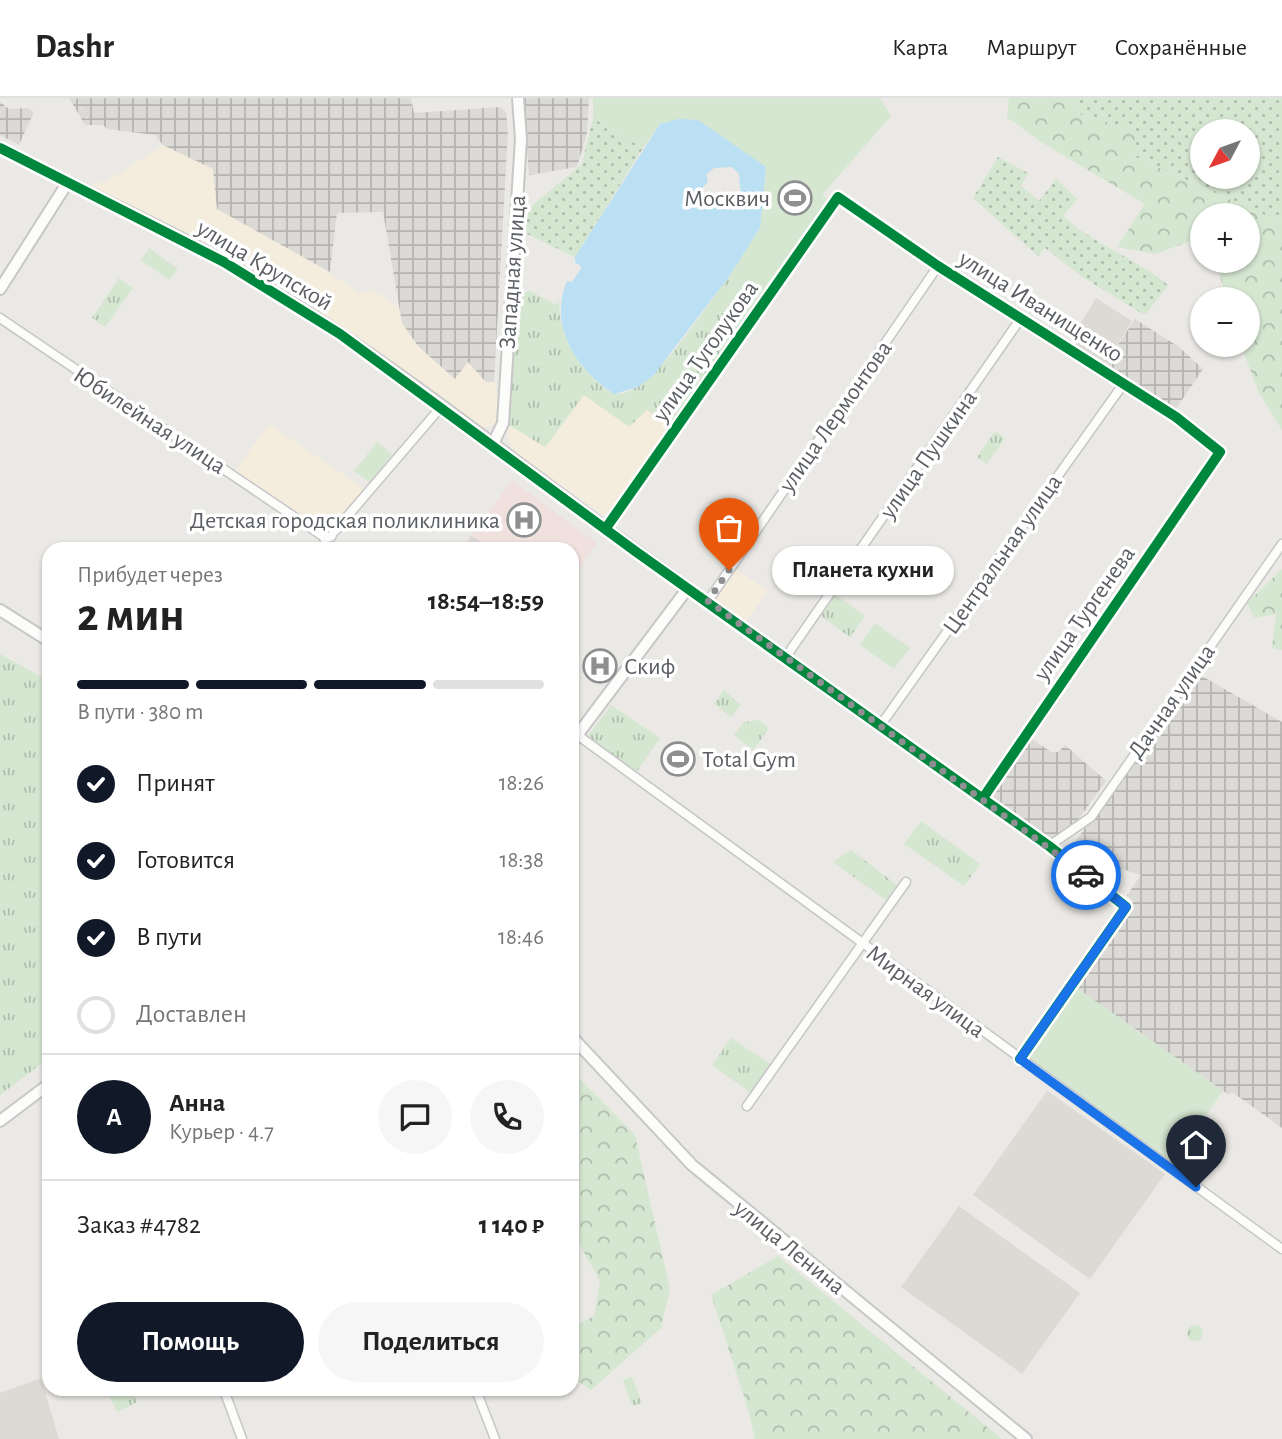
<!DOCTYPE html>
<html lang="ru">
<meta charset="utf-8">
<style>
:root{--surface:#fff;--page:#f6f6f6;--text:#222;--muted:#767676;--line:#e0e0e0;--accent:#111827}
body{margin:0;font-family:"Alegreya Sans",sans-serif;background:var(--page);color:var(--text);height:100vh;display:flex;flex-direction:column;font-size:26px;white-space:nowrap}
*{box-sizing:border-box;margin:0}
p{font-size:23px;color:var(--muted)}
.icon{flex:none;width:38px;height:38px;fill:none;stroke:currentColor;stroke-width:2;stroke-linecap:round;stroke-linejoin:round}
.map{position:relative;flex:1;overflow:hidden}
.side{position:absolute;left:42px;top:444px;width:537px;height:854px;display:flex;flex-direction:column;background:var(--surface);border-radius:21px;box-shadow:0 2px 5px #0004}
.side>*{flex:none}
.needle{width:46px;rotate:229deg}
.fabs{position:absolute;left:1190px;top:21px;display:grid;gap:14px}
.fabs a{display:grid;place-items:center;width:70px;height:70px;border-radius:50%;background:var(--surface);box-shadow:0 2px 5px #0004;font-size:35px}
.pin{position:absolute;display:grid;place-items:center;width:60px;height:60px;color:#fff;margin:-72px -30px;border-radius:50% 50% 50% 0;rotate:-45deg;box-shadow:0 0 7px #0007}
.pin .icon{rotate:45deg}
.courier{position:absolute;display:grid;place-items:center;width:70px;height:70px;margin:-35px;border:5px solid #1a73e8;border-radius:50%;background:#fff;color:#222;box-shadow:0 2px 9px #0007}
.bubble{position:absolute;height:49px;border-radius:24px;background:var(--surface);box-shadow:0 2px 5px #0004;font-size:23px;font-weight:700;line-height:49px;text-align:center}
.summary em{font-style:normal;font-weight:700}
.summary div{display:flex;flex-direction:column-reverse}
.summary{display:flex;align-items:center;justify-content:space-between;height:119px;padding:0 35px}
h1{font-size:46px;font-weight:700;line-height:52px}
.bar{display:grid;grid-template-columns:repeat(4,1fr);gap:10px 7px;align-content:center;height:84px;padding:0 35px}
.bar i{height:9px;border-radius:5px;background:var(--line)}
.bar .selected{background:var(--accent)}
.bar p{grid-column:span 4}
.line{display:flex;align-items:center;gap:18px;padding:0 35px;border-top:2px solid var(--line)}
.line div{flex:1}
.round{display:grid;place-items:center;flex:none;width:74px;height:74px;border-radius:37px;background:var(--page)}
ol{padding:0 35px;list-style:none}
li{display:flex;align-items:center;gap:21px;height:77px}
li p{margin-inline-start:auto}
li .icon{padding:7px;border-radius:50%;background:var(--accent);color:#fff;stroke-width:4}
li:last-child{color:var(--muted)}
li i{width:38px;height:38px;border:4px solid var(--line);border-radius:50%}
.cta{display:flex;gap:14px;margin-top:auto;padding:14px 35px}
.cta a{flex:1;height:80px;border-radius:42px;background:var(--accent);color:#fff;font-size:28px;font-weight:700;line-height:80px;text-align:center}
.cta a+a{background:var(--page);color:var(--text)}
header{display:flex;align-items:center;gap:42px;box-sizing:border-box;height:98px;padding:0 35px;background:var(--surface);border-bottom:2px solid var(--line)}
header strong{font-size:33px}
nav{display:flex;gap:38px;margin-inline-start:auto;font-size:24px}
.map>svg:first-child{display:block}
.commercial{fill:#f4edde}
.industrial{fill:url(#industrial-grid)}
.education{fill:#ddd9d5}
.medical{fill:#f0e1df}
.grass{fill:url(#grass-dots);fill-rule:evenodd}
.forest{fill:url(#forest-crowns)}
.park{fill:url(#park-tufts)}
.pitch{fill:#d5e6d1}
.water{fill:#bbe0f4;fill-rule:evenodd}
.lines{fill:none;stroke-linecap:round;stroke-linejoin:round}
.street-casing{stroke:#c6c6c6;stroke-width:11}
.secondary-casing{stroke:#c7c7c7;stroke-width:14}
.street{stroke:#fcfcfb;stroke-width:8}
.secondary{stroke:#fcfcfb;stroke-width:10}
.rail{stroke:#e2e1e2;stroke-width:2.5;stroke-dasharray:2 9;stroke-linecap:butt}
.cycleway-casing{stroke:#fff;stroke-width:15}
.cycleway{stroke:#00873e;stroke-width:10}
.done{stroke:#8d8f90;stroke-width:7;stroke-dasharray:0 12.6}
.route{stroke:#1a73e8;stroke-width:9}
.labels{text-anchor:middle;stroke-width:7;stroke-linejoin:round;paint-order:stroke}
.poi-label{font-size:24px;fill:#5b5f63;stroke:#fff;text-anchor:end}
.street-label{font-size:24px;fill:#5b5f63;stroke:#fff}
</style>
<header>
<strong>Dashr</strong>
<nav><a>Карта</a><a>Маршрут</a><a>Сохранённые</a></nav>
</header>
<div class="map">
<svg width="1282" height="1341" viewBox="0 0 1282 1341">
<defs>
<pattern id="industrial-grid" width="8" height="8" patternUnits="userSpaceOnUse" patternTransform="scale(1.75)"><rect width="8" height="8" fill="#dcdad6"/><path d="M0 4h8M4 0v8" fill="none" stroke="#b5b4b1"/></pattern>
<pattern id="grass-dots" width="8" height="8" patternUnits="userSpaceOnUse" patternTransform="scale(1.75)"><rect width="8" height="8" fill="#d5e6d1"/><path d="M2 2h.1M6 6h.1" fill="none" stroke="#b0bead" stroke-width="1.8" stroke-linecap="round"/></pattern>
<pattern id="forest-crowns" width="20" height="18" patternUnits="userSpaceOnUse" patternTransform="scale(1.75)"><rect width="20" height="18" fill="#d5e6d1"/><path d="M2 6a3 3 0 1 1 6 0M12 15a3 3 0 1 1 6 0" fill="none" stroke="#b0bead"/></pattern>
<pattern id="park-tufts" width="24" height="20" patternUnits="userSpaceOnUse" patternTransform="scale(1.75)"><rect width="24" height="20" fill="#d5e6d1"/><path d="M3 7l-1-3M5 7V3M7 7l1-3M15 17l-1-3M17 17v-4M19 17l1-3" fill="none" stroke="#b0bead"/></pattern>
</defs>
<rect width="100%" height="100%" fill="#ebe9e5"/>
<path class="commercial" d="M163 47 214 71 217 111 284 146 362 196 370 191 399 209 402 225 418 247 455 280 468 264 486 284H494L499 306 496 325 486 330 480 329 393 266 260 178 91 91 92 86 106 84Z
M584 297 647 312 671 328 606 419 513 353 508 341 507 326 546 349Z
M269 326 365 391 346 414 326 423 308 421 234 374Z
M733 469 768 493 745 525 711 501Z"/>
<path class="industrial" d="M69 0H411L414 15 501 9 506 14 508 33 494 284H486L468 264 455 281 418 248 402 225 383 114 337 115 330 174 217 111 213 71 163 47 155 37 107 31 103 27H85Z
M523 0H589L587 35 577 69 529 77Z
M0 4 9 11 27 10 34 14 19 47 0 37Z
M1135 221 1179 249 1203 271 1176 311 1106 265Z
M1195 574 1282 624V1030L1232 994 1229 997 1077 890 1133 804 1127 797 1141 777 1068 754Z
M1029 639 1051 654H1058L1065 647 1106 683 1058 750 992 703 994 690Z"/>
<path class="education" d="M1096 200 1132 223 1106 265 1070 243Z
M471 437 492 451 462 452Z
M1047 993 1165 1076 1090 1181 973 1097Z
M959 1108 1080 1195 1022 1276 901 1189Z
M41 1280 59 1341H0V1295Z"/>
<path class="medical" d="M512 382 597 445 572 480V452L492 451 471 437Z"/>
<path class="grass" d="M1076 0H1282V125L1133 58 1135 32 1077 16ZM1202 33H1248V79H1202Z
M593 20 643 50 575 159 523 134 528 111 582 66Z
M998 59 1028 75 1021 88 1039 103 1056 81 1077 101 1063 118C1095 147 1135 160 1168 187L1147 215 1143 216 1084 180 1045 150 1038 158 973 100Z"/>
<path class="forest" d="M1009 0H1076L1077 16 1136 32 1133 58 1282 125V332L1258 293 1241 247H1248V201H1226L1216 163H1248V117H1202V139L1155 156 1117 149 1145 106 1038 42 1007 19Z
M1282 471V552L1272 550 1276 516 1254 520 1247 505Z
M572 973 635 1037 670 1191 661 1230 591 1292 572 1279V1229L594 1218 600 1183 572 1133Z
M778 1158 1002 1341H755L749 1314 711 1197Z"/>
<path class="park" d="M119 180 133 190 105 229 92 220Z
M728 180 759 202 671 328 647 312 629 329 584 297 545 349 507 326 514 199 530 193 556 207 559 201C559 228 568 254 588 274 595 281 604 292 613 295 647 306 709 203 728 180Z
M995 333 1005 340 987 366 977 359Z
M836 497 865 518 850 539 821 518Z
M0 556 49 583V960L0 997Z
M724 592 741 607 731 619 714 606Z
M611 607 660 640 636 675 588 638Z
M759 622 769 630 753 652 734 637 744 624Z
M921 723 980 766 964 788 904 746Z
M851 752 897 787 886 802 833 764Z
M731 940 772 967 751 995 712 967Z
M1187 1235a8 8 0 1 1 16 0a8 8 0 1 1-16 0Z
M632 1279 642 1305 632 1308 623 1282Z
M106 1292H131L137 1304 117 1314Z"/>
<path class="pitch" d="M593 0H880L891 18 822 97 829 102 759 202 728 180 760 130 766 69 660 26 643 50 593 20Z
M149 150 178 171 169 182 141 162Z
M377 344 392 356 370 385 354 373Z
M875 525 910 550 894 571 860 547Z
M1077 890 1223 993 1172 1065 1026 962Z"/>
<path class="water" d="M678 21 698 22 766 69 760 130 728 180 653 278 638 289 614 296C576 271 548 228 567 183L572 184 582 169 575 164V159L660 26ZM732 69 739 76 741 97 727 111 703 94V89L708 84 706 77 714 70Z"/>
<g class="lines">
<defs>
<path id="street" d="M0 220 324 439H331L335 431 327 426 322 435
M345 421 441 309
M331 427 345 421 335 433
M606 430 838 99 938 168 1176 319 1220 354 983 700
M324 439 327 452
M688 490 1049 748 1126 809 1020 961
M708 503 938 168
M785 560 1021 220
M880 628 1124 285
M572 633 1282 1151
M1049 748 1091 719 1282 446
M747 1008 906 784
M224 1292 242 1341
M476 1292 495 1341"/>
<path id="secondary" d="M0 50C83 93 170 131 251 179 404 270 542 387 688 490L572 644
M0 191 68 84
M493 346 503 325 521 41 518 0
M0 512 49 543
M572 939 692 1067 1026 1341
M0 1023 49 986"/>
</defs>
<use href="#street" class="street-casing"/>
<use href="#secondary" class="secondary-casing"/>
<use href="#street" class="street"/>
<use href="#secondary" class="secondary"/>
<path class="rail" d="M75 0 90 24"/>
<defs>
<path id="cycleway" d="M0 50 224 164 340 236 635 453 1049 748 1126 809 1020 961
M606 430 838 99 938 168 1176 319 1220 354 983 700"/>
</defs>
<use href="#cycleway" class="cycleway-casing"/>
<use href="#cycleway" class="cycleway"/>
</g>
<g class="lines">
<path class="done" d="M729 472 708 503 1086 777"/>
<path class="route" d="M1086 777 1126 809 1020 961 1196 1089"/>
</g>
<defs>
<symbol id="stadium-ring" viewBox="-11 -11 22 22"><circle r="9.5" fill="#fff" stroke="#8d8f90" stroke-width="1.5"/><path d="M0-5a6.5 5 0 1 0 0 10a6.5 5 0 1 0 0-10ZM-3.5-1.8h7v3.6h-7Z" fill="#8d8f90"/></symbol>
<symbol id="hospital-ring" viewBox="-11 -11 22 22"><circle r="9.5" fill="#fff" stroke="#8d8f90" stroke-width="1.5"/><path d="M-5-5h3v3.5h4V-5h3V5h-3V1.5h-4V5h-3Z" fill="#8d8f90"/></symbol>
</defs>
<g fill-rule="evenodd">
<use href="#stadium-ring" x="776" y="81" width="38" height="38"/>
<use href="#hospital-ring" x="505" y="403" width="38" height="38"/>
<use href="#hospital-ring" x="581" y="549" width="38" height="38"/>
<use href="#stadium-ring" x="659" y="642" width="38" height="38"/>
</g>
<g class="labels">
<g class="poi-label">
<text x="770" y="108">Москвич</text>
<text x="500" y="430">Детская городская поликлиника</text>
<text x="624" y="576" text-anchor="start">Скиф</text>
<text x="702" y="669" text-anchor="start">Total Gym</text>
</g>
<g class="street-label">
<text transform="translate(265 167) rotate(31)" y="8">улица Крупской</text>
<text transform="translate(512 174) rotate(-86)" y="8">Западная улица</text>
<text transform="translate(1041 208) rotate(32)" y="8">улица Иванищенко</text>
<text transform="translate(705 253) rotate(-55)" y="8">улица Туголукова</text>
<text transform="translate(835 318) rotate(-55)" y="8">улица Лермонтова</text>
<text transform="translate(150 322) rotate(33)" y="8">Юбилейная улица</text>
<text transform="translate(928 356) rotate(-55)" y="8">улица Пушкина</text>
<text transform="translate(1002 456) rotate(-55)" y="8">Центральная улица</text>
<text transform="translate(1084 515) rotate(-55)" y="8">улица Тургенева</text>
<text transform="translate(1171 603) rotate(-55)" y="8">Дачная улица</text>
<text transform="translate(926 893) rotate(36)" y="8">Мирная улица</text>
<text transform="translate(790 1149) rotate(39)" y="8">улица Ленина</text>
</g>
</g>
</svg>
<div class="fabs">
<a><svg class="needle" viewBox="-14 -14 28 28"><path d="M0-13l5 13h-10z" fill="#e53935"/><path d="M0 13l5-13h-10z" fill="#767676"/></svg></a>
<a>+</a>
<a>−</a>
</div>
<div class="pin" style="left:729px;top:472px;background:#ea580c"><svg class="icon" aria-label="bag" viewBox="0 0 24 24"><path d="M5 8h14l-1 12H6zM9 8a3 3 0 0 1 6 0"/></svg></div>
<div class="pin" style="left:1196px;top:1089px;background:#1f2937"><svg class="icon" aria-label="home" viewBox="0 0 24 24"><path d="M3 11l9-7 9 7M6 9v11h12V9"/></svg></div>
<div class="courier" style="left:1086px;top:777px"><svg class="icon" aria-label="car" viewBox="0 0 24 24"><path d="M5 17H2v-5l4-1 3-4h7l3 4 3 1v5h-3M9 17h6M6 11h13"/><circle cx="7" cy="17" r="2"/><circle cx="17" cy="17" r="2"/></svg></div>
<div class="bubble" style="left:772px;top:448px;width:182px">Планета кухни</div>
<section class="side">
<div class="summary"><div><h1>2 мин</h1><p>Прибудет через</p></div><em>18:54–18:59</em></div>
<div class="bar"><i class="selected"></i><i class="selected"></i><i class="selected"></i><i></i><p>В пути · 380 m</p></div>
<ol>
<li><svg class="icon" aria-label="check" viewBox="0 0 24 24"><path d="M5 12l5 5 9-10"/></svg>Принят<p>18:26</p></li>
<li><svg class="icon" aria-label="check" viewBox="0 0 24 24"><path d="M5 12l5 5 9-10"/></svg>Готовится<p>18:38</p></li>
<li><svg class="icon" aria-label="check" viewBox="0 0 24 24"><path d="M5 12l5 5 9-10"/></svg>В пути<p>18:46</p></li>
<li><i></i>Доставлен</li>
</ol>
<div class="line" style="height:126px"><b class="round" style="background:var(--accent);color:#fff">А</b><div><b>Анна</b><p>Курьер · 4.7</p></div><a class="round"><svg class="icon" aria-label="chat" viewBox="0 0 24 24"><path d="M4 5h16v11H9l-5 4z"/></svg></a><a class="round"><svg class="icon" aria-label="phone" viewBox="0 0 24 24"><path d="M5 4h4l2 5-3 2q2 4 5 5l2-3 5 2v4C11 20 4 13 5 4z"/></svg></a></div>
<div class="line" style="height:91px"><div>Заказ #4782</div><b>1 140 ₽</b></div>
<div class="cta"><a>Помощь</a><a>Поделиться</a></div>
</section>
</div>
